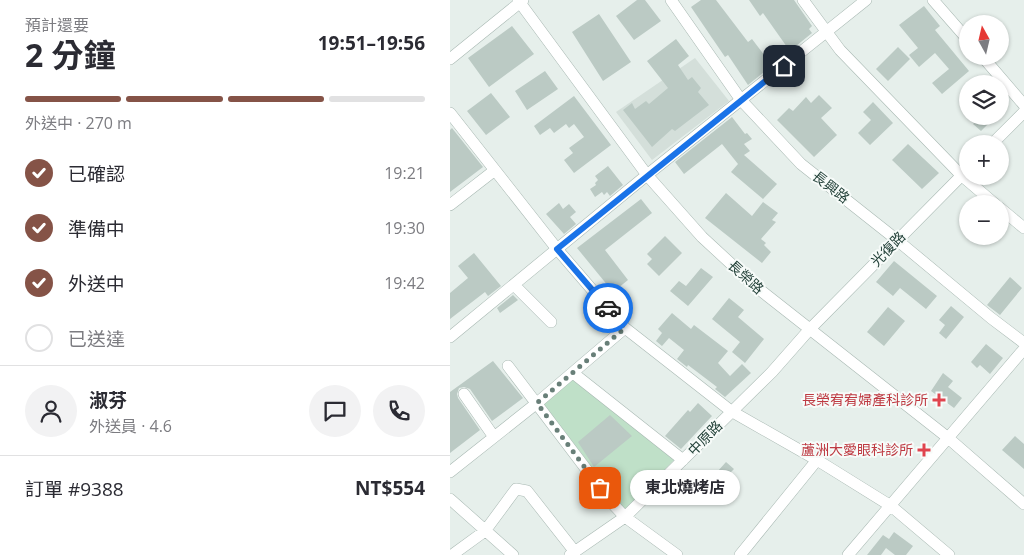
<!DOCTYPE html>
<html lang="zh-TW">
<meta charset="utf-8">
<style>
:root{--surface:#fff;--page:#f2f2f3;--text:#2b2b33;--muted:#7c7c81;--line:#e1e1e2;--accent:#855347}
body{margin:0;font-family:"Open Sans","Noto Sans TC",sans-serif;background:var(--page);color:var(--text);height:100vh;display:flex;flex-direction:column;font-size:19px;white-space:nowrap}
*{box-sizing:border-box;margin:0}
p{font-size:16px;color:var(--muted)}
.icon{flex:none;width:28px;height:28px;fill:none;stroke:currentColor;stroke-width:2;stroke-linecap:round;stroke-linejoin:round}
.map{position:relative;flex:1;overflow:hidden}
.panel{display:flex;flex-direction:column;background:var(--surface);width:450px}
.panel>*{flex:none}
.needle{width:32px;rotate:352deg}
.fabs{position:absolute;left:509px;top:15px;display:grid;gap:10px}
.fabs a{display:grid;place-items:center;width:50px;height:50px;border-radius:50%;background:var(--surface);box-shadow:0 1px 4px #0004;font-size:25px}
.pin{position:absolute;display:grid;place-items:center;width:42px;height:42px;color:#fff;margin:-21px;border-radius:10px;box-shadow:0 2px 8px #0006}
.courier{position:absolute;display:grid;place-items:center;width:50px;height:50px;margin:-25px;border:4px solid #1a73e8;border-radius:50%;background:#fff;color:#222;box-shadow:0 1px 6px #0007}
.bubble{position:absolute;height:35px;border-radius:18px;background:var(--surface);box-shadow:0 1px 4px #0004;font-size:16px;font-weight:700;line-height:35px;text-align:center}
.summary em{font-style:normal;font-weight:700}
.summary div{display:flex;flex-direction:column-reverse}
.summary{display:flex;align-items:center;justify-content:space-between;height:85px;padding:0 25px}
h1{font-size:32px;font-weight:700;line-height:38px}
.bar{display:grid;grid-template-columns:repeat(4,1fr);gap:8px 5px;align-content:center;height:60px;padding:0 25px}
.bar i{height:6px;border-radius:4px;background:var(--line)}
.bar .active{background:var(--accent)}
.bar p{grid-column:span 4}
.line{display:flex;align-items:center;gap:12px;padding:0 25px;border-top:1px solid var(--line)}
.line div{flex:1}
.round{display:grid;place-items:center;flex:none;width:52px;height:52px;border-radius:26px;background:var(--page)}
ol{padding:0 25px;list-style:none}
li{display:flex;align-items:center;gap:15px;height:55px}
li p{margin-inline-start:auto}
li .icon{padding:5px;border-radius:50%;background:var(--accent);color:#fff;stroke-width:4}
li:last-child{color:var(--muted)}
li i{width:28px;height:28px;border:2px solid var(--line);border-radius:50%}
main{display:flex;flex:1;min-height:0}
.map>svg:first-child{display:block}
.built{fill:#d4dfda}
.green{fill:#bfe0c8}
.building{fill:#bbcac4}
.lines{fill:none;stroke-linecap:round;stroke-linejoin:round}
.minor-casing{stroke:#a8b8b2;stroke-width:12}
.minor{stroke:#fff;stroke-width:11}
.done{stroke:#687f78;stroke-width:5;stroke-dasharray:0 9}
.route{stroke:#1a73e8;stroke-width:6}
.health-dot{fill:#e0444e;stroke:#f7fbf9;stroke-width:2}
.labels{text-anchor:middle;stroke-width:4;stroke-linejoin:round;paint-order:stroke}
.street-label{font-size:14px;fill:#24423a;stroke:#f7fbf9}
.health-label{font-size:14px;fill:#be3a42;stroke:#f7fbf9;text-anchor:end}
</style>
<main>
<section class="panel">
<div class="summary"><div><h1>2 分鐘</h1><p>預計還要</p></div><em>19:51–19:56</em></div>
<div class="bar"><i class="active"></i><i class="active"></i><i class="active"></i><i></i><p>外送中 · 270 m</p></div>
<ol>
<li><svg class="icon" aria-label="check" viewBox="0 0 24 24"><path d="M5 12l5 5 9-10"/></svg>已確認<p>19:21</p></li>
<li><svg class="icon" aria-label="check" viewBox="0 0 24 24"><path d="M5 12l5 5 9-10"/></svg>準備中<p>19:30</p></li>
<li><svg class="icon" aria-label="check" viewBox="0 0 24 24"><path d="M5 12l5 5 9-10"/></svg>外送中<p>19:42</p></li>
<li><i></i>已送達</li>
</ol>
<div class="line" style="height:90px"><a class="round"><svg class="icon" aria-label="person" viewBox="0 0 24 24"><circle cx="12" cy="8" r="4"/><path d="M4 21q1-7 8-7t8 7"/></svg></a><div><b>淑芬</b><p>外送員 · 4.6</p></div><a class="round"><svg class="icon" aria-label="chat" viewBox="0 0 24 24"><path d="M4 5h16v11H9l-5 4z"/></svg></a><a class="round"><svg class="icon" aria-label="phone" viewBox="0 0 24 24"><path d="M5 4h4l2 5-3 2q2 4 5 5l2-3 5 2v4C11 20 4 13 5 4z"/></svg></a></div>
<div class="line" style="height:65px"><div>訂單 #9388</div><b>NT$554</b></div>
</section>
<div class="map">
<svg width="574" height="555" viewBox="0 0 574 555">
<rect width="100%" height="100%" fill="#e6efeb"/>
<path class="built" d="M245 58 279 101 202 160 166 112Z"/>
<path class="green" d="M123 377 225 459 175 510 93 404Z"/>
<path class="building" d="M187 0H195L211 21 184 40 166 16Z
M251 0H266L298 42 302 39 315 56 321 51 325 56 337 47 313 13 310 16 299 0H344L362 26 359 29 362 33 298 85 278 55 275 57 241 7Z
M474 6 490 26 485 30 519 71 492 94 482 83 499 69 485 53 469 67 459 55 468 48 449 25Z
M149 14 181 62 153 81 122 32Z
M62 26 84 54 39 87 18 58Z
M226 39 239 56 228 65 238 80 242 77 251 88 248 92 259 105 225 131 222 129 202 147 173 110 182 103 185 109 196 101 199 104 218 88 197 61Z
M448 47 460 59 438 81 426 69Z
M95 71 108 89 77 110 65 91Z
M41 93 60 117 36 135 17 111Z
M369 95 382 108 371 118 387 135 364 157 327 120 339 108 343 111 356 97 361 103Z
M124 96 161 145 124 173 114 160 123 153 119 148 134 137 124 124 119 128 116 124 104 133 100 128 90 135 84 126Z
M423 102 443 123 420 145 408 133 421 120 413 112Z
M531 116H546L531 131 523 124Z
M282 117 295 134 297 133 302 139 294 144 300 151 294 155 327 184 313 199 281 172 288 164 272 144 234 174 225 162Z
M2 128 33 167 0 192V130Z
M458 144 489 173 472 189 442 160Z
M158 166 173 185 160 196 157 192 154 195 152 192 145 197 140 189 146 185 145 183 148 180 145 176Z
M276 193 302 216 313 202 328 213 322 220 326 222 311 239 316 243 314 245 321 252 312 263 255 218Z
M191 199 202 213 155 250 178 280 163 292 127 248Z
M109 203 113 209 119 204 126 212 120 217 126 224 114 234 96 214Z
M215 236 232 253 209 276 197 264 202 259 197 254Z
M24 253 51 286 38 296 35 292 0 319V293L18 278 8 266Z
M444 261 487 296 476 309 450 288 443 296 426 282Z
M251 268 263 277 238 306 220 291 229 281 236 286Z
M560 277 572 288 550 315 537 305Z
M63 295 68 300 50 313 47 308Z
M279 298 294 310 288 317 314 339 295 363 282 352 290 342 262 319Z
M501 306 514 317 496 339 489 333 495 325 489 320Z
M438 307 455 321 434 346 417 332Z
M222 313 241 329 244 325 278 351 268 363 280 376 292 364 301 373 275 397 265 389 267 387 238 365 237 367 227 359 234 350 219 338 212 346 206 341 212 333 208 329Z
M536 344 553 358 540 374 530 365 527 368 521 362Z
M43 361 73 398 42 421 20 389 14 387 9 388 7 394 8 398 30 430 0 453V392Z
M493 373 503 381 498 387 512 398 504 408 481 391Z
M248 403 262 416 231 449 215 436 238 410 240 412Z
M160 415 182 436 144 467 128 442Z
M565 436 574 444V469L552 450Z
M276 462 284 469 279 474 286 480 278 489 271 482 266 488 259 481Z
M444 532 463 546 456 555H445L436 548 431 555H417L433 535 439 539Z"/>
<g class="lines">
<defs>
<path id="minor" d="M68 0 197 175 252 237 305 286 497 437 574 504
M221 0 291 100 351 164 447 240 541 318 574 343
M353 0 390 50 511 175 545 204
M483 0 518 40
M532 56 574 105
M0 59 73 0
M0 113 107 249 175 328 281 411 367 460 441 506 499 555
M542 144 574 112
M0 205 45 170
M550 208 574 228
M64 285 101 322
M0 337 197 175 416 0
M58 366 161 502 175 517 227 555
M123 373 233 460
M14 394 44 437
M0 472 87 403 175 328
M0 499 63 555
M2 555 35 531 66 489 77 491 125 552
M120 555 175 517 322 372 359 330 518 169
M290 555 367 460
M398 555 574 349"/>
</defs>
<use href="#minor" class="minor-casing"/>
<use href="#minor" class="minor"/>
</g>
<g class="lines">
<path class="done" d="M150 488 87 403 175 328 158 308"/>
<path class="route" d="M158 308 107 249 334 66"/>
</g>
<g class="health-dot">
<path d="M486.5 392.5h5v5h5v5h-5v5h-5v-5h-5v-5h5z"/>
<path d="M471.5 442.5h5v5h5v5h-5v5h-5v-5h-5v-5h5z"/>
</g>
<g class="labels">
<g class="street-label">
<text transform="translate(381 187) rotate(38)" y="5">長興路</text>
<text transform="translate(438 249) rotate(-46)" y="5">光復路</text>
<text transform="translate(296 277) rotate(42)" y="5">長榮路</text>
<text transform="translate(255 438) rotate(-46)" y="5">中原路</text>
</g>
<g class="health-label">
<text x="478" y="405">長榮宥宥婦產科診所</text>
<text x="463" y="455">蘆洲大愛眼科診所</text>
</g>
</g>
</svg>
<div class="fabs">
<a><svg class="needle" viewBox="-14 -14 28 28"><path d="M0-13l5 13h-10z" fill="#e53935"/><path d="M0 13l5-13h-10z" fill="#7c7c81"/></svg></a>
<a><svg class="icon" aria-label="layers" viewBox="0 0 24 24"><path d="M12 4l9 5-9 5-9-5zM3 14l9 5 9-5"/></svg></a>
<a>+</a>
<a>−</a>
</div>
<div class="pin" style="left:150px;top:488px;background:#ea580c"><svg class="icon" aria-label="bag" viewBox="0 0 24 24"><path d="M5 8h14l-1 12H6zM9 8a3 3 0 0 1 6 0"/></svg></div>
<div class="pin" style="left:334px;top:66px;background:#1f2937"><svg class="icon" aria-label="home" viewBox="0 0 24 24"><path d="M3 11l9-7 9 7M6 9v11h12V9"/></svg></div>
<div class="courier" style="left:158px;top:308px"><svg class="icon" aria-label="car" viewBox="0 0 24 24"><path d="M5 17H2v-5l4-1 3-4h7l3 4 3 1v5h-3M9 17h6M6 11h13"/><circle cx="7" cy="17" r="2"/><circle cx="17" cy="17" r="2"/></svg></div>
<div class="bubble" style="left:180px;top:470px;width:110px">東北燒烤店</div>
</div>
</main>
